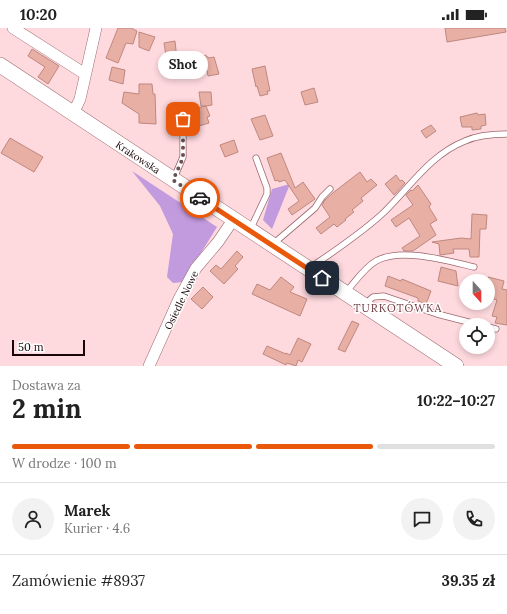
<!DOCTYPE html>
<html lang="pl">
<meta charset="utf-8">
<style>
:root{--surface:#fff;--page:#f2f2f2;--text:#222;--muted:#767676;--line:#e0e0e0;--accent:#ea580c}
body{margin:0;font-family:Lora,serif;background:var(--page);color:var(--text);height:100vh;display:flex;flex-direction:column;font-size:15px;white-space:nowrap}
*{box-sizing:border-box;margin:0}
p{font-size:13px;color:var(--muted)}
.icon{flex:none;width:22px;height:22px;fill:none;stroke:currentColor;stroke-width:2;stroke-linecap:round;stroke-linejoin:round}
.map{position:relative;height:338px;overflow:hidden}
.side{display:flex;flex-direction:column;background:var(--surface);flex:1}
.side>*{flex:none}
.needle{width:26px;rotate:159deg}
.fabs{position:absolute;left:459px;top:246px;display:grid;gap:8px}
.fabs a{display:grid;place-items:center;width:36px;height:36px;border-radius:50%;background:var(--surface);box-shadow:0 2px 6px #0003;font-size:20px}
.scale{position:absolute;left:12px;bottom:10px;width:73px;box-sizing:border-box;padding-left:4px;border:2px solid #180609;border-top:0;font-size:11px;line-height:14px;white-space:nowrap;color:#180609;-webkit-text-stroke:3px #fff;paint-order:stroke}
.pin{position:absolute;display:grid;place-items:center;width:34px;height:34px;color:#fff;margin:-17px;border-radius:8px;box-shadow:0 2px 6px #0006}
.courier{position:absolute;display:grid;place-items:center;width:40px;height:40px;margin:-20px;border:3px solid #ea580c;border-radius:50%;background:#fff;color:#222;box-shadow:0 1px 5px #0007}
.bubble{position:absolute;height:28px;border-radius:14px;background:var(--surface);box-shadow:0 2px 6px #0003;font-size:13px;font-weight:700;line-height:28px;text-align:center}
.head em{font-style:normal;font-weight:700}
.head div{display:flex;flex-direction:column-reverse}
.head{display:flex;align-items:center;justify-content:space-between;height:68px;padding:0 12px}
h1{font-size:26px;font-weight:700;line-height:30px}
.bar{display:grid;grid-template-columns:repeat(4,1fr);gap:6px 4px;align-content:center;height:48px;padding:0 12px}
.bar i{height:5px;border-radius:3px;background:var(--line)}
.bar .selected{background:var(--accent)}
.bar p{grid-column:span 4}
.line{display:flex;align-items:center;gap:10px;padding:0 12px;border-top:1px solid var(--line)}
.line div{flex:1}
.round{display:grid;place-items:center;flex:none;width:42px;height:42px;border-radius:21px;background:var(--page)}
.status{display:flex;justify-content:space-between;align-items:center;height:28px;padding:0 20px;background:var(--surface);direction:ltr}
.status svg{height:11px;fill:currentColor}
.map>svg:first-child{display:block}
.forest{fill:#c29bdf}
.building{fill:#e8afa5;stroke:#be887f}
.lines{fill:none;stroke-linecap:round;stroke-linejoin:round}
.service-casing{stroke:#9c686f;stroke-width:7}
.minor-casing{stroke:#9c686f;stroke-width:12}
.secondary-casing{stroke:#9c686f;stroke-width:16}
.service{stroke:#fff;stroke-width:5.5}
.minor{stroke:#fff;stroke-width:11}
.secondary{stroke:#fff;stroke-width:15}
.done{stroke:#685054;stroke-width:4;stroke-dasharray:0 7.2}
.route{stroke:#ea580c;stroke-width:5}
.labels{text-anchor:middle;stroke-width:3;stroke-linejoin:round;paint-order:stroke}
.street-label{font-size:10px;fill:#180609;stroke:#fff}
.neighbourhood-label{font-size:11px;letter-spacing:1px;fill:#6e3d45;stroke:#fff}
</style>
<div class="status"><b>10:20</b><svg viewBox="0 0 49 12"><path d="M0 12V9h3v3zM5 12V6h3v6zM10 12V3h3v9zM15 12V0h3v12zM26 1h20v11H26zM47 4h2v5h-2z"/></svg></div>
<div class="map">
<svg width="507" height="338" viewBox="0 0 507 338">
<rect width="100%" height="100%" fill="#fed9de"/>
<path class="forest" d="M132 143 217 199 183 254 173 255 167 249 173 206 160 178Z
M290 156 272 201 263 192 272 161Z"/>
<path class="building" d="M118 0H131L137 3 133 16 126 15 118 35 106 30Z
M445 0H505L506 4 447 14Z
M139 4 155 9 149 23 139 19Z
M175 13 177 32 167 34 164 15Z
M32 21 59 38 48 56 38 49 45 39 28 28Z
M205 27 209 30 214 29 219 46 208 48 207 43 201 44 199 33 201 32V31Z
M265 38 270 63H267L268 66 260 68 257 58 256 59 252 41Z
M112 39 125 42 123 56 109 52Z
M139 56H152L153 66H155L156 96 139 95V86L122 75 124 64 139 66Z
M314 60 318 74 305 77 301 64Z
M199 64H211L212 77 206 78 210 88 207 89 209 95 188 101 187 93 196 91 195 88 199 86 197 80 206 78H201Z
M477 85 478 87 485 86 486 97 481 98V101L472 102V99H462L460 89Z
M265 87 273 108 260 112 251 91Z
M431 97 436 103 426 110 421 103Z
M10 110 43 129 34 144 1 125Z
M234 112 238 124 225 129 220 117Z
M281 125 295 160 303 154 315 171 292 187 288 181 299 173 285 152 279 154 278 152 275 153 267 130Z
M360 144 367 154 371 151 377 157 361 170 363 173 352 182 354 184 345 191 346 192 337 199 334 196 321 206 316 200 330 189 322 177 325 172 334 164Z
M396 147 400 153 402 152 405 155 394 167 385 156Z
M418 157 431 176 429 179 437 192 430 196 436 207 413 223H404L402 220 420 208 409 190 396 199 391 192 413 177 406 167 411 162 412 163Z
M472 186 487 187 486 201H480L479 229H470L469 221H453L454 225 440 227 439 216 432 214 461 210 471 211Z
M237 223 243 229 235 238 238 241 224 256 210 243 216 237 221 241Z
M441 239 456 243 458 258 438 253Z
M388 248 401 253 402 251 431 263 426 276 418 273V270L385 258Z
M281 249 294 259 290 264 307 271 300 288 252 266 257 256 270 262Z
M488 249 504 253 502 261 507 262V297L495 295 497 289 492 288 497 272 488 269Z
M203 259 213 269 202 281 191 271Z
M352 293 359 296 345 324 338 321Z
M298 310 311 316 302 334 298 332 296 338 287 335 286 337 263 326 267 318 286 326V325L290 327Z"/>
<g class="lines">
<defs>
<path id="service" d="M174 150 183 129V91L191 85
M250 202 267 166V160L256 130
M273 216 315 180 322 169 330 161
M312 241 317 235C339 220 361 205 381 187 408 162 429 127 465 113 478 107 493 106 507 106
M346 264C355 254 364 240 376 233 401 219 448 233 474 239
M365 276 373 269 384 268 437 286 480 297
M488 299 496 301"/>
<path id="minor" d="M13 0 85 46
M73 86 80 71 96 0
M149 338 179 271 196 240 218 214 233 192"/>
<path id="secondary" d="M0 37 456 338"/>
</defs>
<use href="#service" class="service-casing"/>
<use href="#minor" class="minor-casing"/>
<use href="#secondary" class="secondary-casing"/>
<use href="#service" class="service"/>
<use href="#minor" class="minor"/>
<use href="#secondary" class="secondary"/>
</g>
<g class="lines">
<path class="done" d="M183 91V130L173 152 200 170"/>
<path class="route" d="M200 170 322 250"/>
</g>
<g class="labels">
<g class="street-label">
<text transform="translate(138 129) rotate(33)" y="4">Krakowska</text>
<text transform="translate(181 272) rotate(-64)" y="4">Osiedle Nowe</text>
</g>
<g class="neighbourhood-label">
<text x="398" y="284">TURKOTÓWKA</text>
</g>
</g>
</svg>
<div class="fabs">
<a><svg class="needle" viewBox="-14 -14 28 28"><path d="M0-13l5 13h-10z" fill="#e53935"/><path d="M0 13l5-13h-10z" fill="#767676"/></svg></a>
<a><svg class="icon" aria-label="locate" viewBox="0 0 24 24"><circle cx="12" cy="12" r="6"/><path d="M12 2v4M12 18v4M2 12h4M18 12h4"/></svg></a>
</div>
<div class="scale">50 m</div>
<div class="pin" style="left:183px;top:91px;background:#ea580c"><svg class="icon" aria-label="bag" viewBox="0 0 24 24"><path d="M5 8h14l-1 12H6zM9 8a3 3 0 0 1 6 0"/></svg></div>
<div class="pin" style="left:322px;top:250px;background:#1f2937"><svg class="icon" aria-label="home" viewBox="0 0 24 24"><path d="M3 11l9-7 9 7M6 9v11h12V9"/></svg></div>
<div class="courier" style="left:200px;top:170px"><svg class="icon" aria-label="car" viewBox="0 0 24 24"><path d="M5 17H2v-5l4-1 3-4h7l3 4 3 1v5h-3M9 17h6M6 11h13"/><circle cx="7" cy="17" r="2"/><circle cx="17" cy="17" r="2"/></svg></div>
<div class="bubble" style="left:158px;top:23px;width:50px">Shot</div>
</div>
<section class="side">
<div class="head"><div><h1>2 min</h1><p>Dostawa za</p></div><em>10:22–10:27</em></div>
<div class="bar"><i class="selected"></i><i class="selected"></i><i class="selected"></i><i></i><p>W drodze · 100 m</p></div>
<div class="line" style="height:72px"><a class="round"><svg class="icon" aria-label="person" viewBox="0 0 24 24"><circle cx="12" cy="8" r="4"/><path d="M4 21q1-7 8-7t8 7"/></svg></a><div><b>Marek</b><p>Kurier · 4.6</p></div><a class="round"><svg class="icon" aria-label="chat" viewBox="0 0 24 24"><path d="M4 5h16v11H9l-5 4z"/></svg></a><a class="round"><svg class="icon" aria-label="phone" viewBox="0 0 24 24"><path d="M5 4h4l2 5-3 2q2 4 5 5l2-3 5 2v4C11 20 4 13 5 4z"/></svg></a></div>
<div class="line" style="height:52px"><div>Zamówienie #8937</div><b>39.35 zł</b></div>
</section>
